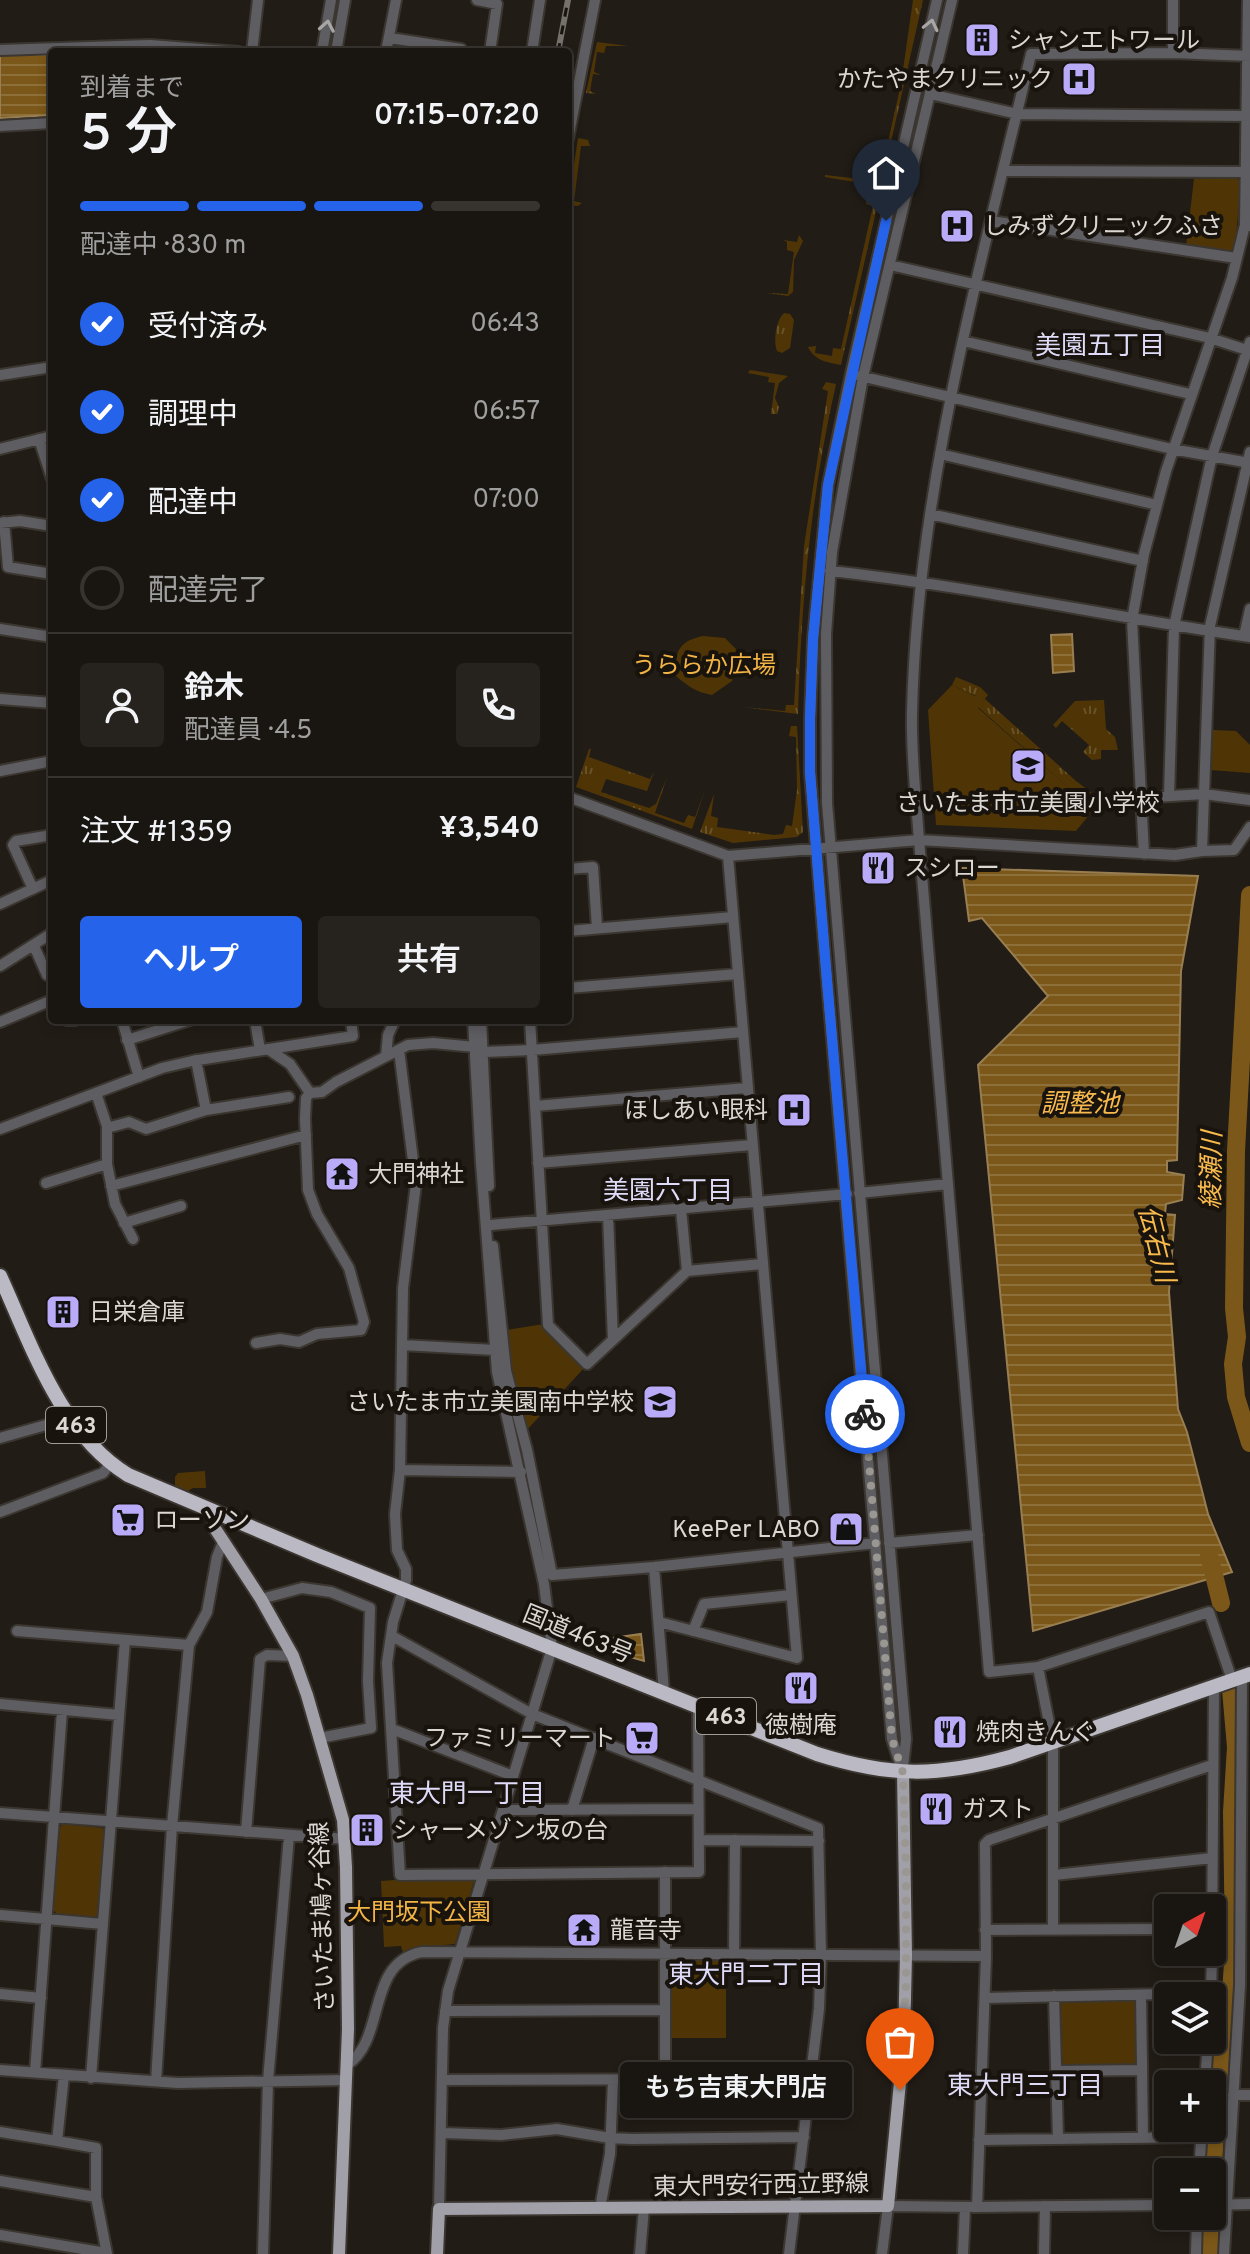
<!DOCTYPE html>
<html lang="ja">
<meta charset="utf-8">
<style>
:root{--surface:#191510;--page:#26221e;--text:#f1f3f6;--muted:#9f9f9f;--line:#373430;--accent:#2563eb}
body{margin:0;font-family:Overpass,"Noto Sans JP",sans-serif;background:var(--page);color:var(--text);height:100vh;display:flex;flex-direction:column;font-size:30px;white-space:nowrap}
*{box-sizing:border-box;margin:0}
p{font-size:26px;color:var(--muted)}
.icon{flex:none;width:44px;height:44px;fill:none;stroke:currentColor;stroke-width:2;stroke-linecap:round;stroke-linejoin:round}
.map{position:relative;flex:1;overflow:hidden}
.side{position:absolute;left:48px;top:48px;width:524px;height:976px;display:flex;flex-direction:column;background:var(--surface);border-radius:8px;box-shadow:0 4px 12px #0003,0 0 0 2px var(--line)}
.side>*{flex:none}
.needle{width:52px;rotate:40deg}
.tools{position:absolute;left:1154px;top:1894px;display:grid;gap:16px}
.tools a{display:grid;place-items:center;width:72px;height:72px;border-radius:8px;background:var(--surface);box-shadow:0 4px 12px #0003,0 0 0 2px var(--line);font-size:40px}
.pin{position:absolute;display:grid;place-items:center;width:68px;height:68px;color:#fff;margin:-82px -34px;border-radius:50% 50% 50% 0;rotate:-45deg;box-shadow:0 0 8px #0007}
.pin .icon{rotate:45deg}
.courier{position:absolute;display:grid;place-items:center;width:80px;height:80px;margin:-40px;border:6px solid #2563eb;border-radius:50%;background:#fff;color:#222;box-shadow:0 2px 10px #0007}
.bubble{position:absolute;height:56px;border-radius:8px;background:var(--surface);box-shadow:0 4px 12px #0003,0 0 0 2px var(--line);font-size:26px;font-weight:600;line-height:56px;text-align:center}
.summary em{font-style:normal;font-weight:600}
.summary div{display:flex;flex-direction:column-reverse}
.summary{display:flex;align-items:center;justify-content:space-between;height:136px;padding:0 32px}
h1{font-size:52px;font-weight:600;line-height:60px}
.bar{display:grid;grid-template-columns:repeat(4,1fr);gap:12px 8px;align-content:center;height:96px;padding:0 32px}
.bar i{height:10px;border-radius:6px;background:var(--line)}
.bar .current{background:var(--accent)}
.bar p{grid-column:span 4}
.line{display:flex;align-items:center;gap:20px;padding:0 32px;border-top:2px solid var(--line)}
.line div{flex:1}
.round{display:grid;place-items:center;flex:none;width:84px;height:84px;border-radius:8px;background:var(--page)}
ol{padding:0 32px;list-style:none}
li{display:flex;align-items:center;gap:24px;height:88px}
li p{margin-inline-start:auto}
li .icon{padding:8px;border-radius:50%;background:var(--accent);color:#fff;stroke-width:4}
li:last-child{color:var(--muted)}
li i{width:44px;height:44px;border:4px solid var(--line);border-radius:50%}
.button{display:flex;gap:16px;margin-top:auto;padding:16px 32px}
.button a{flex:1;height:92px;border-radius:8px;background:var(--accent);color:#fff;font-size:32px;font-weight:600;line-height:92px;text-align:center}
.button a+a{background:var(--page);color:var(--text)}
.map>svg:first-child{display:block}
.grass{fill:url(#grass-tufts)}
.park{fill:#4f3506}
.water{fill:url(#water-rules);stroke:#987e51;stroke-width:2}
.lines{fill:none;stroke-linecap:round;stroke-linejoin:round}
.river{stroke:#7b5819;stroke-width:18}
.minor-casing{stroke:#3b3630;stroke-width:14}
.major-casing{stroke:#3b3630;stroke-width:16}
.highway-casing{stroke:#3b3630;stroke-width:18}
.minor{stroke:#5e5e62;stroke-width:10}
.major{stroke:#a19fa8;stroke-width:12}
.highway{stroke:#bbb9c4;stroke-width:14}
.rail-casing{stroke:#75716c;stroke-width:6}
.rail{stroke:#18130d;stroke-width:3;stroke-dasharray:9;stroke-linecap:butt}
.oneway{stroke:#a9a7a6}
.done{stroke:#9a9691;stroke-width:8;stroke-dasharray:0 14.4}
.route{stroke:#2563eb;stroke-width:10}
.labels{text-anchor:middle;stroke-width:8;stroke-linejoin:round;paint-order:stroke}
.shield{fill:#18130d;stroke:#a09c98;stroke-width:2}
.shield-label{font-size:22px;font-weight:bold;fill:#dbd7d3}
.poi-label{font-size:24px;fill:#dbd7d3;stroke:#18130d;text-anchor:start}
.park-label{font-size:24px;fill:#f3b446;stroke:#18130d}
.street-label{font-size:24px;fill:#dbd7d3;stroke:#18130d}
.neighbourhood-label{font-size:26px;fill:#dedaf7;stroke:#18130d}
.water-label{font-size:26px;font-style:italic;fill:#f9ba4d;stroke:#18130d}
</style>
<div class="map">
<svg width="1250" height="2254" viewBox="0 0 1250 2254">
<defs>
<pattern id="grass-tufts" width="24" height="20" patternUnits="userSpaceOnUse" patternTransform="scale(2)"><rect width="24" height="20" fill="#4f3506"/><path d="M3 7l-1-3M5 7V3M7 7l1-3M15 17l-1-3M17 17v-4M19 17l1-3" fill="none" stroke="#685229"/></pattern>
<pattern id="water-rules" width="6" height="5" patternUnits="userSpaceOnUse" patternTransform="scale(2)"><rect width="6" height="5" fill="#7b5819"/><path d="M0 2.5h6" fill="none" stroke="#8d6f3a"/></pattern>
</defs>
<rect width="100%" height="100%" fill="#211c16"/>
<path class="grass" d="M913 0H923L881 186 858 180 855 182 825 177V175L868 180 869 174 881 173 901 84Z
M597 42 628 46H606L604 53 597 52 594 72 601 75 593 74 590 91 596 94 586 93Z
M578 138 588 140 590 146H581L574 201 582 203 578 206 568 205Z
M868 196 879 198 841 365C827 362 815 361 808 347L816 346 815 353 832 356 833 348 841 349 873 206 866 204Z
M799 235 803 241 794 260 793 292 788 296 766 293 788 294 794 252 787 250V242L783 240 797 242Z
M784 313 790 314 794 320 790 348 782 353 777 351C773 341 776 320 784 313Z
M750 370 788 376 779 383 775 398 779 407 777 414H771L775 383 768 382 769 377 748 373Z
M826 382 836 384C811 493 801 603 798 714L743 707 785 711 786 705H794L804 546 828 391 822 389Z
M956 677 980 687 976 696 952 685Z
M985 699 1076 781 1070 789 978 707Z
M1104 700 1106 729 1115 737 1118 750H1101V759L1092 760 1083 752 1089 745 1062 721 1056 728 1053 725 1075 701Z
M791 726H797L803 832 797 837 733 843 700 832 714 794 711 816 718 818 717 827 774 835 783 834 786 825 792 826 797 790 796 737 789 736Z
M589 749H591L589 757 650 779 654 772 647 791 606 779 601 792 649 808 656 804 667 777 655 813 684 823 688 815 695 817 705 790 692 829 576 787Z"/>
<path class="park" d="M1236 178 1241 182 1235 249 1231 252 1186 246 1194 179Z
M703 636 725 638 736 649 732 681 712 695C696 692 687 686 675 675 675 651 679 641 703 636Z
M952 685 975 696 980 687 988 695 978 708 1069 788 1076 781 1092 793 1094 809 1076 831 936 825 928 710Z
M1213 730 1236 731 1250 745V773L1210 770Z
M544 1324 585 1367 525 1432 509 1369 506 1330Z
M205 1471 206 1488H193L183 1494 175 1489V1477L178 1473Z
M63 1824 102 1828 106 1831 99 1914 95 1917 56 1913 53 1910 60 1827Z
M396 1878H471L474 1881 455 1944 421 1947 403 1953 401 1946 384 1947 381 1881 395 1880Z
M672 1960H723L726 1963V2038H669V1963Z
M1061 1998H1134L1137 2001 1138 2065 1134 2068H1061L1058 2002Z"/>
<path class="water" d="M0 51 52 52V115L0 118Z
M1072 634 1074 671 1053 673 1051 635Z
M962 868 1198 876 1181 971 1177 1160 1167 1161V1172L1184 1175 1182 1200 1166 1204 1165 1214 1175 1215 1169 1292 1178 1409 1187 1432 1208 1514 1232 1572 1033 1631 978 1065 1048 996 982 918 969 921Z
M641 1634 644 1661 598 1648 599 1640Z"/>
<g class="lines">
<path class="river" d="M1250 895 1236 1151 1234 1308 1237 1337 1233 1364 1236 1397 1250 1443
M1209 1555 1221 1603
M1212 2178 1222 2032 1230 2009 1234 1947 1232 1812 1236 1747 1231 1690
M1209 2254 1210 2216"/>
<defs>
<path id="minor" d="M477 0 497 4 490 52
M1173 0V53L1031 54C980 270 917 489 912 713 911 755 916 798 919 840L989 1672 1038 1667 1209 1612 1232 1680
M390 38 461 49V52
M0 50 150 45 239 52
M252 52 258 0
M322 52 331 0
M336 52 345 0
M386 52 396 0
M532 52 540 0
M1173 53 1250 56
M930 94 1017 114 1250 116
M0 126 52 123
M568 139 595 0
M1003 171 1250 172
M991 221 1236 258
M1245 225 1248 0
M890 265 1210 338 1250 351
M963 341 1190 394
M0 375 52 367
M860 376 1172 449 1250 463
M39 439 52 479
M0 449 52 436
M940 454 1157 505
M930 514 1143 561
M4 522 8 567 52 574
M0 523 20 521 52 526
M830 571C971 586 1110 617 1250 637
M0 629 52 637
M1244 636 1250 609
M0 699 52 703
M0 771 52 761
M1169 796 1174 626 1212 456 1250 342
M568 797 728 856 919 840 1175 855 1202 851 1210 626 1250 452
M1139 798 1204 794 1250 800
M1202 851 1234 850 1250 827
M1144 854 1132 620 1144 554 1166 471 1232 278 1245 225 1250 226
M568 869 593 867 597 928
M33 889 13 845 16 841 52 835
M0 904 52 880
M568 931 733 917
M34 946 47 975H52
M0 966 52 933
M568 988 738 974
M67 1020H75
M122 1020 139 1077
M255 1020 260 1050
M481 1020 489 1186
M530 1020 548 1325 587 1364 687 1271 762 1264
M0 1022 52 1000
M127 1040 190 1020
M268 1049 290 1064 310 1093 322 1092 336 1082 408 1045 433 1043 475 1047
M399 1050 416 1184 403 1288 400 1470 395 1514 397 1550 406 1569V1580L393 1622 387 1663 400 1875 699 1872 698 1705
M483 1052 532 1050 743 1032
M386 1056 388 1035 395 1020
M196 1060 206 1110
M96 1093 107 1126V1164L115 1204 133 1239
M535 1106 747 1088
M107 1128 129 1122 146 1129 206 1110 289 1097
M0 1129 162 1068 192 1061 353 1036 351 1020
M538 1163 752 1145
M46 1183 107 1164
M111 1186 306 1135
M859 1193 948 1184
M681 1209 687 1271
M608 1215 613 1340
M124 1223 181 1206
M491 1225 847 1194
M493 1246 506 1371 527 1450 552 1575 654 1567 876 1543
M256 1343 280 1339 299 1342 317 1334 361 1330 364 1322 349 1268 317 1214 308 1190 305 1118 306 1098 310 1093
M402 1345 495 1350
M0 1438 71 1418
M400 1470 521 1472
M0 1512 103 1473 110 1464
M889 1543 978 1535
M654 1567 664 1692
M261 1599 302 1588 331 1592 370 1608 368 1681 371 1728 320 1738
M659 1622 797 1658 728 856
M17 1631 189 1645
M693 1631 704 1604 791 1595
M392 1636 532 1714 818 1828 821 1954 819 2009 789 2254
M1038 1667 1053 1743V1930
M0 1704 119 1715
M392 1729 513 1776
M903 1767 906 1739 827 803 826 634 832 552 863 377 952 0
M903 1773 892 1739 826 969 810 772V719L813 639 828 485 851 374 937 0
M503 1810 698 1809
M572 1810 594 1738
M0 1813 346 1839
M246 1832 260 1659 267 1655 293 1656
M699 1840 819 1841
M1054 1875 1212 1858
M0 1915 103 1924
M985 1930 1168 1929
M1212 1944 1214 1687
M734 1955 735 1840
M0 1994 41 1998
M1141 1995 1143 2137
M1054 1996 1058 2138
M1211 1996 1212 1952
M985 1998 1211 1993
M445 2011 665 2010
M347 2065C387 2039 365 1963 422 1952L986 1956
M0 2070 178 2083 346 2080
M1056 2071 1142 2070
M35 2072 62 1711
M64 2075 57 2141 96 2148V2197L107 2254
M91 2078 125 1640
M443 2080 809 2079
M665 2080V1872
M156 2081 172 1826 189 1645 207 1612 217 1557 223 1542
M1205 2084 1208 2040
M1233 2095H1250
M0 2132 57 2141
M443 2133 501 2135 557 2129 610 2138 632 2139 804 2137
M979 2140 1201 2137
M1199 2172 1202 2128
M0 2181 96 2197
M1212 2205 1250 2204
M977 2207 986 1956 985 1844 989 1840 1212 1765
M600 2208 610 2154 613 2080
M439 2209 443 2028 448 1991 552 1648 544 1584 497 1372 481 1163 473 1020
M0 2235 106 2253
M263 2254 268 2081 289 1836
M640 2254 644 2208
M882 2254 888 2206 977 2207 1168 2205
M963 2254 965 2207
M1044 2254 1045 2206
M1196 2254 1197 2216
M1224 2254 1240 1985 1242 1677"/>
<path id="major" d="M215 1512 214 1527 261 1599 293 1656 307 1695 343 1820 346 1867 348 2029 339 2254
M437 2254 439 2209 888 2206 904 2041 906 1955 903 1773"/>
<path id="highway" d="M0 1276C32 1346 60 1433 128 1475L317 1555 817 1754C890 1777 937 1777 1010 1757L1250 1674"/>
</defs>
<use href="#minor" class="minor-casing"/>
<use href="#major" class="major-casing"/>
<use href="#highway" class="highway-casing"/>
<use href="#minor" class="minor"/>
<use href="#major" class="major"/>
<use href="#highway" class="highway"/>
<defs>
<path id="rail" d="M558 52 568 0"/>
</defs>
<use href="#rail" class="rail-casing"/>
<use href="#rail" class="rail"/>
</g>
<defs><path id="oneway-chevron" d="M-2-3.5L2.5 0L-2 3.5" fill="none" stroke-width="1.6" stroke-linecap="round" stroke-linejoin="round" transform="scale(2)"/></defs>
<g class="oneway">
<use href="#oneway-chevron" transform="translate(931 25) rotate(-77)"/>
<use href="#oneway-chevron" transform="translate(327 26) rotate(-80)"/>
</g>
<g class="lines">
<path class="done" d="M865 1414 892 1739 903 1773 906 1868V1984L900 2090"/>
<path class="route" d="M865 1414 826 969 810 772V719L813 639 828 485 886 221"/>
</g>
<defs>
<symbol id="building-square" viewBox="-11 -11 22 22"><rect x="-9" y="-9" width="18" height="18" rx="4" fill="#b9abf7" stroke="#18130d"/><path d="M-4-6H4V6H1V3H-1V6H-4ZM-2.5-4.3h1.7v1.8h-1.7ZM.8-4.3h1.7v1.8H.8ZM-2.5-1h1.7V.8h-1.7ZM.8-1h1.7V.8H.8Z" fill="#111"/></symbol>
<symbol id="hospital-square" viewBox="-11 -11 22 22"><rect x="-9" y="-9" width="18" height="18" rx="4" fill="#b9abf7" stroke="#18130d"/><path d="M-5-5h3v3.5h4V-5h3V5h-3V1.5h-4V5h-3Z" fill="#111"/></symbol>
<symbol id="school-square" viewBox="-11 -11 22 22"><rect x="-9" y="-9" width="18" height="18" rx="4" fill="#b9abf7" stroke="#18130d"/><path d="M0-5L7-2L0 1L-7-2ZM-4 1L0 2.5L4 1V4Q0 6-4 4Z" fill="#111"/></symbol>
<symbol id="restaurant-square" viewBox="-11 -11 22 22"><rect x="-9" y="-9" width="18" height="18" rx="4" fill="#b9abf7" stroke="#18130d"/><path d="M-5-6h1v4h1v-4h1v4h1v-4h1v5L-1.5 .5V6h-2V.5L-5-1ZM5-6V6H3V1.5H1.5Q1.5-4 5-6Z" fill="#111"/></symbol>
<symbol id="temple-square" viewBox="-11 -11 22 22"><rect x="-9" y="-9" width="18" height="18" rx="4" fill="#b9abf7" stroke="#18130d"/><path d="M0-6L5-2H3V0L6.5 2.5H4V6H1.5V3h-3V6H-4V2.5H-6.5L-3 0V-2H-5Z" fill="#111"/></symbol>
<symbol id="supermarket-square" viewBox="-11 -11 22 22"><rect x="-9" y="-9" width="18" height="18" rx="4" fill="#b9abf7" stroke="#18130d"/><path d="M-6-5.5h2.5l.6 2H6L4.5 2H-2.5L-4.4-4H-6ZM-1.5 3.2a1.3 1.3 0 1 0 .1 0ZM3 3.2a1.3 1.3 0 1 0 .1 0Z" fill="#111"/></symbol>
<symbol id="shop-square" viewBox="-11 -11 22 22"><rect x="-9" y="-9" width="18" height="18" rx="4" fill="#b9abf7" stroke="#18130d"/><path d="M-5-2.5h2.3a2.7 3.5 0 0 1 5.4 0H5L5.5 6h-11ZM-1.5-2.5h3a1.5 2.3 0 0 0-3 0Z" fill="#111"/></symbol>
</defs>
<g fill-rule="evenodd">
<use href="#building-square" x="962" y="20" width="40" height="40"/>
<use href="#hospital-square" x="1059" y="59" width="40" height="40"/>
<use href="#hospital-square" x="937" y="206" width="40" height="40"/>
<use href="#school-square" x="1008" y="746" width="40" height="40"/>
<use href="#restaurant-square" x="858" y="848" width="40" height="40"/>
<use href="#hospital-square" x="774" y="1090" width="40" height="40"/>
<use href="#temple-square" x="322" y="1154" width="40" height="40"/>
<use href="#building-square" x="43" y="1292" width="40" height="40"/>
<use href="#school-square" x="640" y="1382" width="40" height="40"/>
<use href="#supermarket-square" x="108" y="1500" width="40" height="40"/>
<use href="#shop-square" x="826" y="1509" width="40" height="40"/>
<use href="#restaurant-square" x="781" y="1668" width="40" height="40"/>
<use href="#restaurant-square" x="930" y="1712" width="40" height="40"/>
<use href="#supermarket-square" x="622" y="1718" width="40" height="40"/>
<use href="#restaurant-square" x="916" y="1789" width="40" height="40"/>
<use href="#building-square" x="347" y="1810" width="40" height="40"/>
<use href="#temple-square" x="564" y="1910" width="40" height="40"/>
</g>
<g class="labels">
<g class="shield">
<rect x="46" y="1407" width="60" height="36" rx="6"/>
<rect x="696" y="1698" width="60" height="36" rx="6"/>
</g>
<g class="shield-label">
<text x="76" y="1433">463</text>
<text x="726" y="1724">463</text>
</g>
<g class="poi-label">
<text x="1008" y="48">シャンエトワール</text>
<text x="1053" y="87" text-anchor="end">かたやまクリニック</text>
<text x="983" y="234">しみずクリニックふさ</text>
<text x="1028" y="811" text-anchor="middle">さいたま市立美園小学校</text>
<text x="904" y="876">スシロー</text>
<text x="768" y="1118" text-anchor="end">ほしあい眼科</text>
<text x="368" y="1182">大門神社</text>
<text x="89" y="1320">日栄倉庫</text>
<text x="634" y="1410" text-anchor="end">さいたま市立美園南中学校</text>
<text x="154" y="1528">ローソン</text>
<text x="820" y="1537" text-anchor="end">KeePer LABO</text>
<text x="801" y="1733" text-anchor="middle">徳樹庵</text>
<text x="976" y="1740">焼肉きんぐ</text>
<text x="616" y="1746" text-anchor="end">ファミリーマート</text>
<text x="962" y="1817">ガスト</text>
<text x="393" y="1838">シャーメゾン坂の台</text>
<text x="610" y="1938">龍音寺</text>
</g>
<g class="park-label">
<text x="704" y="673">うららか広場</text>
<text x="419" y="1920">大門坂下公園</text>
</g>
<g class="street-label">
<text transform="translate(578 1634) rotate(22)" y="8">国道463号</text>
<text transform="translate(322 1917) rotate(-92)" y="8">さいたま鳩ヶ谷線</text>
<text transform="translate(761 2185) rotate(-1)" y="8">東大門安行西立野線</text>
</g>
<g class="neighbourhood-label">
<text x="1100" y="354">美園五丁目</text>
<text x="668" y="1199">美園六丁目</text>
<text x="467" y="1802">東大門一丁目</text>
<text x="746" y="1983">東大門二丁目</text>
<text x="1025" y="2094">東大門三丁目</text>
</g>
<g class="water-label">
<text x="1080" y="1112">調整池</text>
<text transform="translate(1211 1170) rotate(-89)" y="9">綾瀬川</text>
<text transform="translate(1157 1244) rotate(76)" y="9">伝右川</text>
</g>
</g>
</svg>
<div class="tools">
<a><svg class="needle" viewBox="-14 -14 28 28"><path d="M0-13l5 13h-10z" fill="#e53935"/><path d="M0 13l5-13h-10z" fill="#9f9f9f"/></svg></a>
<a><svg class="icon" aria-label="layers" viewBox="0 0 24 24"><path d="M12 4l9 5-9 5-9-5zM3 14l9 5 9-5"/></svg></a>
<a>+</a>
<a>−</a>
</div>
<div class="pin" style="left:900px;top:2090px;background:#ea580c"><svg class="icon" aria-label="bag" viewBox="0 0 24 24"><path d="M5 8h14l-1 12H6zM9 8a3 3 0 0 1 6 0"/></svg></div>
<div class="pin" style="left:886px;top:221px;background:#1f2937"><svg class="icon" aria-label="home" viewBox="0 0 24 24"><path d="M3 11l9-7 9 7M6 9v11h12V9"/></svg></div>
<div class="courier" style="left:865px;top:1414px"><svg class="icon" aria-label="bike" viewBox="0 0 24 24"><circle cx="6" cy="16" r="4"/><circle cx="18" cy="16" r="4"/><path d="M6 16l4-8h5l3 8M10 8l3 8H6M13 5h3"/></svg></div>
<div class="bubble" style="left:620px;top:2062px;width:232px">もち吉東大門店</div>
<section class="side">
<div class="summary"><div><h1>5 分</h1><p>到着まで</p></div><em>07:15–07:20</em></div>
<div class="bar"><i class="current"></i><i class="current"></i><i class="current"></i><i></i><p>配達中 · 830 m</p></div>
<ol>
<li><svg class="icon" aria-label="check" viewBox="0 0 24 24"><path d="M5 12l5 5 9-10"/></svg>受付済み<p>06:43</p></li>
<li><svg class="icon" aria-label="check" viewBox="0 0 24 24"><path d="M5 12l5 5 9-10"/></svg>調理中<p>06:57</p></li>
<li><svg class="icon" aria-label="check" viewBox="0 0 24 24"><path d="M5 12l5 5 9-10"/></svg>配達中<p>07:00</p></li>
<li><i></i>配達完了</li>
</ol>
<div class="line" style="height:144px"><a class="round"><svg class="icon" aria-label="person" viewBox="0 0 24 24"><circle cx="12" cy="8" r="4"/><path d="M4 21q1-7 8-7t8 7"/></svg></a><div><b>鈴木</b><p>配達員 · 4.5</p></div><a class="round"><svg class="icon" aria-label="phone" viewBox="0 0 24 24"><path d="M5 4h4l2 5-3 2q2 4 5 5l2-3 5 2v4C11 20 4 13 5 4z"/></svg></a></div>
<div class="line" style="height:104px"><div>注文 #1359</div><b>¥3,540</b></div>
<div class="button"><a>ヘルプ</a><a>共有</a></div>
</section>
</div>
